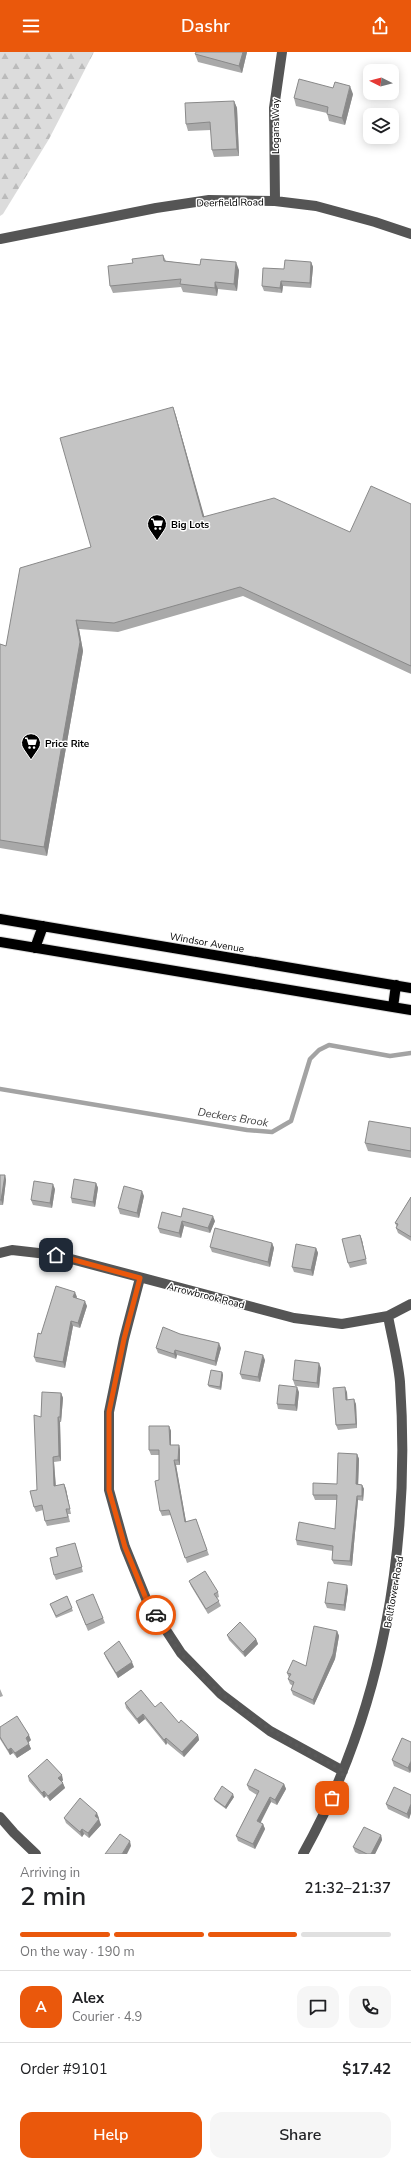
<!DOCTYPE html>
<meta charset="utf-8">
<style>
:root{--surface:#fff;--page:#f6f6f6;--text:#202124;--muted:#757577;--line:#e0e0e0;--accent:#ea580c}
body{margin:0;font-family:"Nunito Sans",sans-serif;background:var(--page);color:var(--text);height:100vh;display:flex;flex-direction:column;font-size:15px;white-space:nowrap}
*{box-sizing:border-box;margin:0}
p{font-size:13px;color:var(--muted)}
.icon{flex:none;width:22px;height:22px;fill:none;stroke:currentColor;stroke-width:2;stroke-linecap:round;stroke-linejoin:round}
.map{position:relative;height:1802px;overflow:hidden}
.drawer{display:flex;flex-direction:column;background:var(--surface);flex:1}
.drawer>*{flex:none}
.needle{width:26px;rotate:276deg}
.fabs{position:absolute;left:363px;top:12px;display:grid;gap:8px}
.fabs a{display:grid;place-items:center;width:36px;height:36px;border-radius:8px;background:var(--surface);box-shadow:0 2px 10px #0003;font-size:20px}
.pin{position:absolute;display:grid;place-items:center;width:34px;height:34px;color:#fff;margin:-17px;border-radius:8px;box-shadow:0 2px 6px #0006}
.courier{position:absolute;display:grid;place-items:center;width:40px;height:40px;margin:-20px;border:3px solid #ea580c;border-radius:50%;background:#fff;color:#222;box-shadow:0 1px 5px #0007}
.overview em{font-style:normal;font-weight:600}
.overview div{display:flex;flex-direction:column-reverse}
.overview{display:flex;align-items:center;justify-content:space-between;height:68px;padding:0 20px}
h1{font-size:26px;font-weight:600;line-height:30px}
.bar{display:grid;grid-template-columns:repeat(4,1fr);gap:6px 4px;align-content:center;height:48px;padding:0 20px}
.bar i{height:5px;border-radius:3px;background:var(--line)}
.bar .selected{background:var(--accent)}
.bar p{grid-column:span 4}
.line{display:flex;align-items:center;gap:10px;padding:0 20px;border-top:1px solid var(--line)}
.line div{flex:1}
.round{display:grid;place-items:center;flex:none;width:42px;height:42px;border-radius:12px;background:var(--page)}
.cta{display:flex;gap:8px;margin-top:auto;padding:8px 20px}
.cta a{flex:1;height:46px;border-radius:12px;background:var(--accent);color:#fff;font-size:16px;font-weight:600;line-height:46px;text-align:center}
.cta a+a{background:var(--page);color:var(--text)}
header{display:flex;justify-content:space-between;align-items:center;height:52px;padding:0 20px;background:var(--accent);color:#fff;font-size:18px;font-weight:600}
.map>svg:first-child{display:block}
.forest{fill:url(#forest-firs)}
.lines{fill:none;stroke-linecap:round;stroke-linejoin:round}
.stream{stroke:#a3a3a3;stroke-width:4.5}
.major-casing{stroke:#dbdbdb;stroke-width:12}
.minor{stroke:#555;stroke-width:10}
.major{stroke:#000;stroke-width:10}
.wall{fill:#a9a9a9}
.shaded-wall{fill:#898989}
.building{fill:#c4c4c4;stroke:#898989}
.done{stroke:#595959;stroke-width:4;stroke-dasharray:0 7.2}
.route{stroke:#ea580c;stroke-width:5}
.labels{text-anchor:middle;stroke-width:3;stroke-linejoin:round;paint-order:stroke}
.street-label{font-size:10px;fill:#000;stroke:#fff}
.poi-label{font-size:10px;font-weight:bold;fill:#000;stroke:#fff;text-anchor:start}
.water-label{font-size:11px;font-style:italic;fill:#444;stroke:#fff}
</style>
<header><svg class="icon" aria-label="menu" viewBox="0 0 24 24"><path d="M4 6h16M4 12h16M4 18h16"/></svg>Dashr<svg class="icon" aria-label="share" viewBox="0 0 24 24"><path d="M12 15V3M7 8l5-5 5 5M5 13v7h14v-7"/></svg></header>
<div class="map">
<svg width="411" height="1802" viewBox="0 0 411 1802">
<defs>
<pattern id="forest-firs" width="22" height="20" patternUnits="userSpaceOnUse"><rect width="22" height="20" fill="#dcdcdc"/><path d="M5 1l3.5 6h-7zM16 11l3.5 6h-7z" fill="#bbb"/></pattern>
</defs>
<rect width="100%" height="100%" fill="#fff"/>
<path class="forest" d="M0 0H94L49 87 3 162 0 164Z"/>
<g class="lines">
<path class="stream" d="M0 1037 247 1078 272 1080 291 1069 310 1007 319 998 329 993 390 1004 411 1001"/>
<defs>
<path id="major" d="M0 867 411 936
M0 890 411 958
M35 896 43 874
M393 955 396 933"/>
</defs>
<use href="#major" class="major-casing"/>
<path class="minor" d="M275 149 274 56 282 0
M0 187 156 156 209 148 275 149 316 154 375 170 411 182
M0 1201 12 1198 56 1203 294 1266 342 1272 388 1264 411 1252
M140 1226 124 1287 109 1360V1438L125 1495 147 1549 181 1601 221 1642 270 1679 343 1719
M0 1765 14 1781 36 1802
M303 1802C383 1659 411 1493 400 1330 398 1308 392 1286 388 1264"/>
<use href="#major" class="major"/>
</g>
<path class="wall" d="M247 0 242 21 198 10 195 2Z
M353 42 345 73 329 69 327 61 296 54 294 46Z
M234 49 237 56 239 104 214 105 212 98 211 78 188 79 186 72Z
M163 203 166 209 239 218 237 239 218 237 217 244 183 240 181 235 113 241 110 234 133 211Z
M311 210 313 215 311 236 283 234 282 241 264 239 262 234 284 217Z
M173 355 176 364 204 465 350 480 411 452V622L243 544 118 580 79 577 83 599 47 804 0 796V592L6 594 91 495Z
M411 1076V1106L368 1099 365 1091Z
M0 1123H5L6 1128 3 1153H0Z
M96 1131 98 1136 95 1155 72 1151 71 1146Z
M55 1137 52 1156 33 1153 31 1148Z
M144 1144 139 1166 120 1162 118 1156Z
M411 1145V1189L398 1181 396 1176 397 1175 395 1171Z
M181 1165 215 1169 210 1181 184 1174 181 1186 160 1181 158 1176Z
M360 1183 362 1188 367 1212 350 1216 348 1211Z
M272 1191 274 1196 270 1215 212 1200 210 1195Z
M316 1196 318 1201 313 1224 294 1220 292 1215Z
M77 1245 76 1246 87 1254 80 1276 73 1274 65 1316 36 1310 34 1305 41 1282Z
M180 1282 221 1296 216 1314 177 1303 176 1307 158 1301 156 1296Z
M265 1308 260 1330 242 1327 240 1322Z
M321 1316 319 1336 295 1334 293 1328Z
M222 1320 223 1323 221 1338 209 1335 208 1333Z
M299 1340 297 1359 278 1357 277 1352Z
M347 1340V1348L356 1352 357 1376 338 1378 336 1373Z
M61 1341 63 1346 61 1370H60L61 1409 54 1410 56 1434 64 1432 66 1437 71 1462H68L70 1470 47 1474 45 1469 43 1458 36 1460 34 1455 37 1438 41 1365Z
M169 1374 171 1379V1393H179L180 1398V1413H176L186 1470 196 1467 209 1503 187 1511 171 1463 162 1464 160 1459 159 1403H151L149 1398Z
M357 1402 359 1407 358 1432 362 1433 364 1437 363 1449 358 1448 352 1514 334 1512 332 1508 333 1499 297 1493 296 1488 335 1477 337 1448H315L313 1443 337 1432Z
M75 1491 83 1520 56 1528 54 1523 58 1504Z
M189 1529 218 1540 219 1545 217 1546 221 1554 208 1562 191 1534Z
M347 1533 348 1538 345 1559 327 1556 325 1551Z
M67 1544 73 1559 56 1566 50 1552Z
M78 1554 103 1566 105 1571 88 1579Z
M337 1579 339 1584 335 1607 314 1653 293 1643 291 1638 293 1634 290 1632 288 1627 289 1626 287 1621 306 1614Z
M227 1583 256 1587 258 1592 245 1605 229 1588Z
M104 1601 134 1615 118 1626 106 1606Z
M0 1637 3 1644 0 1645Z
M125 1651 155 1655 179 1671 198 1683 199 1688 184 1705 167 1691 166 1693 145 1667 139 1672 126 1656Z
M0 1675 31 1688 28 1690 31 1697 17 1706 13 1701 10 1703 0 1687Z
M402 1686 410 1721 394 1714 392 1708Z
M28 1724 63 1728 62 1730 65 1736 50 1749 46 1744 44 1746 29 1729Z
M284 1732 286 1737 277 1753 271 1750 260 1770 263 1772 265 1777 255 1797 238 1789 236 1784 257 1743 249 1738 247 1733Z
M411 1743V1761L409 1767 388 1757 386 1752Z
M234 1745 226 1757 215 1749 214 1747Z
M64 1766H99L98 1767 101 1773 89 1786 84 1782 82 1785 66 1771Z
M381 1783 382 1788 375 1802H359L355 1800 353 1795Z"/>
<path class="shaded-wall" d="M243 0H247L242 21 239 14Z
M350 34 353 42 345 73 342 66Z
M234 49 237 56 239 104 237 97Z
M236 210 239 218 237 239 234 232Z
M311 210 313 215 311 236 310 231Z
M281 229 283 234 282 241 280 236Z
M215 230 218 237 217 244 215 236Z
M173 355 176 364 207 474 203 465Z
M76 568 79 577 83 599 47 804 44 795Z
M5 1123 6 1128 3 1153 1 1148Z
M96 1131 98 1136 95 1155 93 1150Z
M53 1132 55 1137 52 1156 50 1151Z
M142 1139 144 1144 139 1166 137 1161Z
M213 1164 215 1169 210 1181 208 1176Z
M182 1169 184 1174 181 1186 179 1181Z
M360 1183 362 1188 367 1212 366 1207Z
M272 1191 274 1196 270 1215 268 1210Z
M316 1196 318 1201 313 1224 311 1218Z
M75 1240 77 1245 75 1250 73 1245Z
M85 1249 87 1254 80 1276 78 1271Z
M71 1269 73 1274 65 1316 63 1310Z
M219 1291 221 1296 216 1314 215 1309Z
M175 1298 177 1303 176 1307 174 1302Z
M263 1303 265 1308 260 1330 258 1325Z
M319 1311 321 1316 319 1336 317 1331Z
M222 1320 223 1323 221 1338 220 1335Z
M297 1335 299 1340 297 1359 295 1353Z
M345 1335 347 1340 348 1353 346 1348Z
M61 1341 63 1346 61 1370 60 1365Z
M354 1347 356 1352 357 1376 356 1372Z
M58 1365 60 1370 61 1409 59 1404Z
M169 1374 171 1379V1398L170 1393Z
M179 1393 180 1398V1413L178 1408Z
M357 1402 359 1407 358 1437 356 1432Z
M53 1405 54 1410 56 1439 54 1434Z
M174 1408 176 1413 187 1475 185 1470Z
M64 1432 66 1437 71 1462 70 1457Z
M362 1433 364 1437 363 1449 362 1444Z
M357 1444 358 1448 352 1514 350 1509Z
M347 1533 348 1538 345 1559 344 1553Z
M337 1579 339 1584 335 1607 314 1653 313 1648Z
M256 1587 258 1592 245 1605 243 1600Z
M132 1610 134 1615 118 1626 116 1621Z
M143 1662 145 1667 139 1672 137 1667Z
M29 1683 31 1688 28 1691 26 1686Z
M198 1683 199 1688 184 1705 182 1700Z
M166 1686 167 1691 166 1693 164 1688Z
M29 1692 31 1697 17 1706 15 1701Z
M11 1696 13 1701 10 1703 8 1698Z
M411 1709V1719L410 1721 408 1716Z
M62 1723 63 1728 60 1731 58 1726Z
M63 1731 65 1736 50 1749 48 1744Z
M284 1732 286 1737 277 1753 275 1748Z
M44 1739 46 1744 44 1746 42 1741Z
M233 1742 234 1745 226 1757 225 1755Z
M270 1745 271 1750 259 1774 257 1769Z
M411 1752V1761L409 1767 407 1762Z
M97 1761 99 1766 97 1769 95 1764Z
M99 1767 101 1773 89 1786 88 1781Z
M263 1772 265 1777 255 1797 253 1792Z
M82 1777 84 1782 82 1785 80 1780Z
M381 1783 382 1788 375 1802H371Z
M130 1789 131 1794 127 1802H122Z"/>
<path class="building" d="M196 0H243L239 14 195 2Z
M299 27 333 36 335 30 350 34 342 66 327 62 328 55 294 46Z
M234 49 237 97 212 98 210 70 186 72 185 51Z
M163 203 164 209 200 213 201 207 236 210 234 232 215 230V236L180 232 181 227 110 234 108 214 133 211 132 207Z
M285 208 311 210 310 231 281 229 280 236 262 234 263 216 284 217Z
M173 355 203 465 274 446 350 480 371 434 411 452V614L240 535 114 571 76 568 80 590 44 795 0 788V592L6 594 20 516 91 495 60 386Z
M369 1069 411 1076V1099L365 1091Z
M0 1123H5L1 1148H0Z
M74 1127 96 1131 93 1150 71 1146Z
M34 1129 53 1132 50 1151 31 1148Z
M124 1134 142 1139 137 1161 118 1156Z
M411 1145V1185L396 1176 398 1172 395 1171Z
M183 1156 213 1164 208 1176 182 1169 179 1181 158 1176 162 1160 181 1165Z
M215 1176 272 1191 268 1210 210 1195Z
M360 1183 366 1207 348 1211 342 1187Z
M296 1192 316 1196 311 1218 292 1215Z
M56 1234 75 1240 73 1245 85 1249 78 1271 71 1269 63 1310 34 1305 38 1281 41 1282Z
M163 1275 180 1282 219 1291 215 1309 175 1298 174 1302 156 1296Z
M245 1299 263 1303 258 1325 240 1322Z
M295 1308 319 1311 317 1331 293 1328Z
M211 1318 222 1320 220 1335 208 1333Z
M279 1333 297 1335 295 1353 277 1352Z
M345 1335 346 1348 354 1347 356 1372 336 1373 333 1336Z
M42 1340 61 1341 60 1365H58L59 1404 53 1405 54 1434 64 1432 70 1457H66L68 1465 45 1469 42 1453 34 1455 30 1439 37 1438 34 1363 41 1365Z
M149 1374H169L170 1393H179L178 1408H174L185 1470 196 1467 207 1498 185 1506 169 1458 160 1459 155 1429 159 1428V1398H149Z
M338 1401 357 1402 356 1432 362 1433V1444H357L350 1509 332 1508 333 1494 296 1488 299 1470 335 1477 337 1443H313V1431L337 1432Z
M75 1491 82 1515 54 1523 50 1506 58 1504 56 1496Z
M205 1519 218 1540 214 1542 219 1549 206 1557 189 1529Z
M328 1530 347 1533 344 1553 325 1551Z
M93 1542 103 1566 86 1573 76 1549Z
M67 1544 72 1556 56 1564 50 1552Z
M240 1570 256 1587 243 1600 227 1583Z
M314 1574 337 1579 333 1602 313 1648 291 1638 294 1630 288 1627 291 1622 287 1621 293 1608 306 1614Z
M119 1589 132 1610 116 1621 104 1601Z
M141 1638 155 1655 161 1650 179 1671 181 1668 198 1683 182 1700 166 1686 164 1688 143 1662 137 1667 125 1651Z
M17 1664 29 1683 26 1686 29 1692 15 1701 11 1696 8 1698 0 1685V1675Z
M402 1686 411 1690V1709L408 1716 392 1708Z
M47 1707 62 1723 58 1726 63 1731 48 1744 44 1739 42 1741 28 1724Z
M255 1717 284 1732 275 1748 270 1745 257 1769 263 1772 253 1792 236 1784 259 1739 247 1733Z
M222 1734 233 1742 225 1755 214 1747Z
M394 1735 411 1743V1752L407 1762 386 1752Z
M80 1746 97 1761 95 1764 99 1767 88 1781 82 1777 80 1780 64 1766Z
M364 1775 381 1783 371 1802H367L353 1795Z
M120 1782 130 1789 122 1802H105Z"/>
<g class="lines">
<path class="done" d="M156 1563C164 1576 172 1590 181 1602 226 1655 283 1687 344 1719L332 1746"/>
<path class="route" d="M56 1203 140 1226 124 1287 109 1360V1438L125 1495 147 1549 156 1563"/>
</g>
<defs>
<symbol id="supermarket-pin" viewBox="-11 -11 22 30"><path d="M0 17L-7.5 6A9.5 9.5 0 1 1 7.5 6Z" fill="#000" stroke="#fff"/><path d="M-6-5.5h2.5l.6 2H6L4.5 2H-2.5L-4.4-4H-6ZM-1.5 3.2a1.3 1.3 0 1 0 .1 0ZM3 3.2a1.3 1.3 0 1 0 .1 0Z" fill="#fff"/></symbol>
</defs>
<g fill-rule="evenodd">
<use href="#supermarket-pin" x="146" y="461" width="22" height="30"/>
<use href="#supermarket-pin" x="20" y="680" width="22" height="30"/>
</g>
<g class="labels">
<g class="street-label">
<text transform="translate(275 74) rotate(-90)" y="4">Logans Way</text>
<text transform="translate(230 150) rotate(-1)" y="4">Deerfield Road</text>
<text transform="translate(207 890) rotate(10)" y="4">Windsor Avenue</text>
<text transform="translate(206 1243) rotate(14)" y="4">Arrowbrook Road</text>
<text transform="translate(393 1540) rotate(-80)" y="4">Bellflower Road</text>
</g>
<g class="poi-label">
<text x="171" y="476">Big Lots</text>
<text x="45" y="695">Price Rite</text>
</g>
<g class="water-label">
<text transform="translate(233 1065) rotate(9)" y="4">Deckers Brook</text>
</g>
</g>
</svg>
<div class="fabs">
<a><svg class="needle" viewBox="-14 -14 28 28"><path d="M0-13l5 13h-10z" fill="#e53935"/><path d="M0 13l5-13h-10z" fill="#757577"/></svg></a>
<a><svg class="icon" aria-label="layers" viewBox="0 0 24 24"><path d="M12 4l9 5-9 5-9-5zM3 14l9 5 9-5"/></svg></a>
</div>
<div class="pin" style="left:332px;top:1746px;background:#ea580c"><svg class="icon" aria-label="bag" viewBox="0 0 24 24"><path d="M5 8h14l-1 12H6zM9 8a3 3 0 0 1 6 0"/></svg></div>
<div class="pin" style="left:56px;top:1203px;background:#1f2937"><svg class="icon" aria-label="home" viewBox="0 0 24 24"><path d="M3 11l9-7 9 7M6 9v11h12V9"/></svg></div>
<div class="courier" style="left:156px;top:1563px"><svg class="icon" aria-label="car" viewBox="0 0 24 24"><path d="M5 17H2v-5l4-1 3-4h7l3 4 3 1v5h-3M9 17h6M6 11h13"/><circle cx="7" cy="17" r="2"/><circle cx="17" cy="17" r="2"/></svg></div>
</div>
<section class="drawer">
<div class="overview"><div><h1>2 min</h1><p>Arriving in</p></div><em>21:32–21:37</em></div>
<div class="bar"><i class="selected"></i><i class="selected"></i><i class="selected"></i><i></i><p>On the way · 190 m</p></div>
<div class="line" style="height:72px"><b class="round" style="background:var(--accent);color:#fff">A</b><div><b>Alex</b><p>Courier · 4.9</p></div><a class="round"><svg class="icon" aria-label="chat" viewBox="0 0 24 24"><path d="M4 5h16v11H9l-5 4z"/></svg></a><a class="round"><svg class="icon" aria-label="phone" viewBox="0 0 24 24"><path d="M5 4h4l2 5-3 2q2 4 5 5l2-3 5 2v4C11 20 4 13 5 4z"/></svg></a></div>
<div class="line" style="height:52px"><div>Order #9101</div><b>$17.42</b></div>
<div class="cta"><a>Help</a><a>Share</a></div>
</section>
